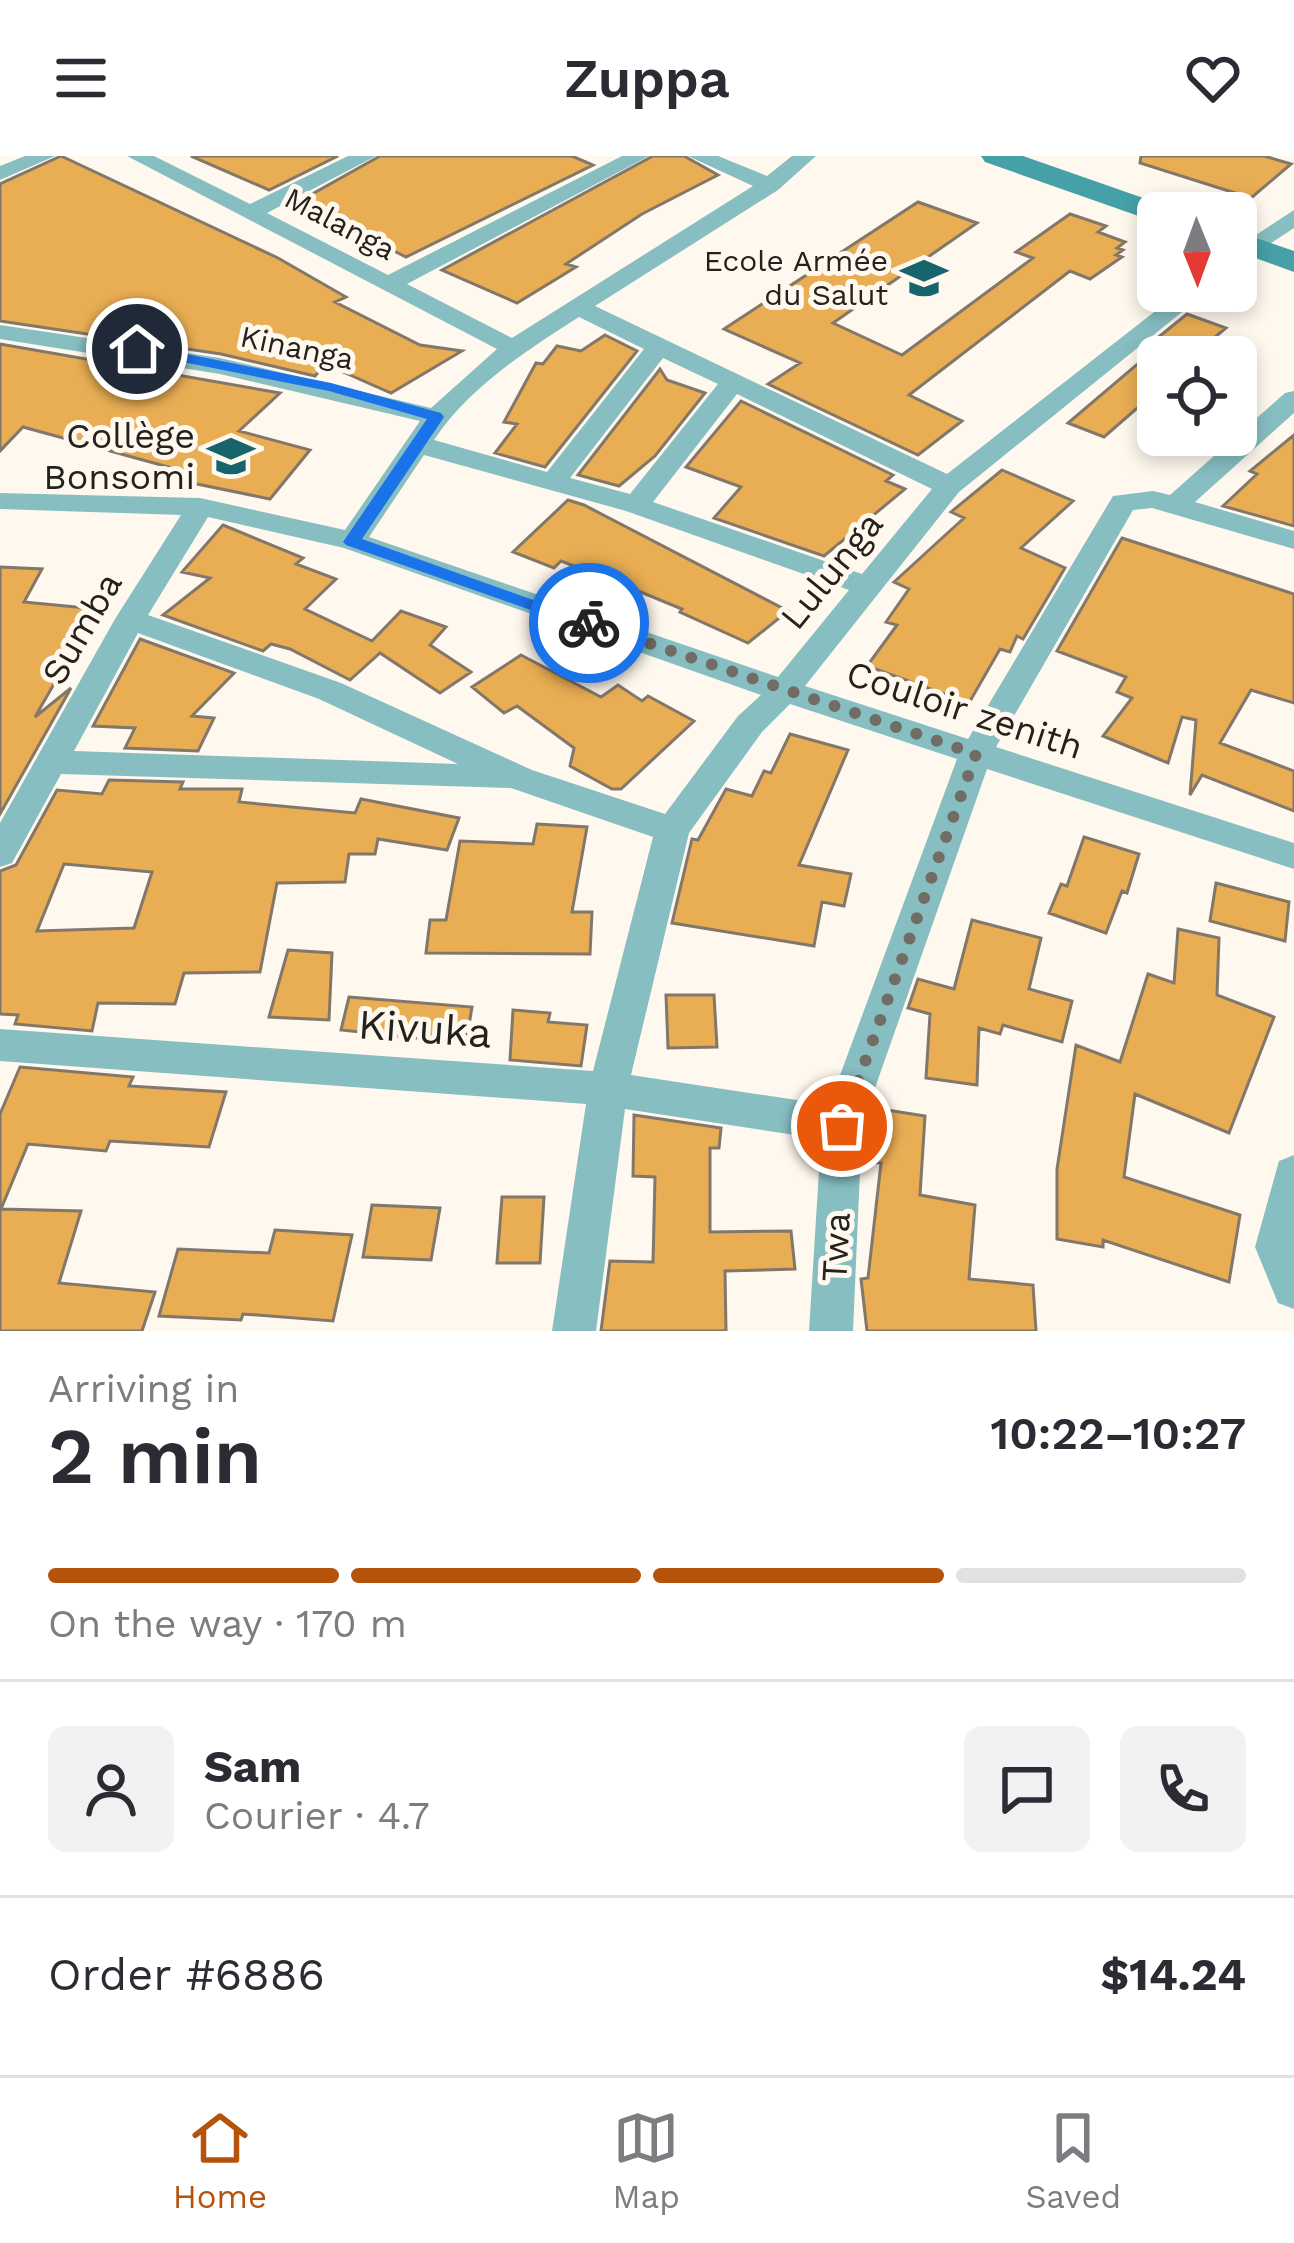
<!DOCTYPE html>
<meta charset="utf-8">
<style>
:root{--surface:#fff;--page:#f2f2f3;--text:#2b2b33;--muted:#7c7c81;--line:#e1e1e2;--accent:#b45309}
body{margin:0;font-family:"Work Sans",sans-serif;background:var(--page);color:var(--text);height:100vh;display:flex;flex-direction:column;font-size:45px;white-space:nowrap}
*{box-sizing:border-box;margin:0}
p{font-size:39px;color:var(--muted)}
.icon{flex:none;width:66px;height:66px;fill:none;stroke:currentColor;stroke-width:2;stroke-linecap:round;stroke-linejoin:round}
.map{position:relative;height:1175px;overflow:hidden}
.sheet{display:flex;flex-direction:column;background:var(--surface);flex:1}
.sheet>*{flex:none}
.needle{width:78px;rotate:179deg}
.fabs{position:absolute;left:1137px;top:36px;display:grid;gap:24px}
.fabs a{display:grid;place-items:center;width:120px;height:120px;border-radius:18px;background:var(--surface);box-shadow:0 6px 18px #0003;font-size:60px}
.pin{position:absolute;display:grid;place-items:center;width:102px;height:102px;color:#fff;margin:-51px;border:6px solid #fff;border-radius:50%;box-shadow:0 3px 12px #0007}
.courier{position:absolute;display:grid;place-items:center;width:120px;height:120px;margin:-60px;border:9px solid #1a73e8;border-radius:50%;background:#fff;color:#222;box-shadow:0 3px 15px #0007}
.head em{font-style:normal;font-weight:600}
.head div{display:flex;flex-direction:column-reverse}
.head{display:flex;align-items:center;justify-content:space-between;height:204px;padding:0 48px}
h1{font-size:78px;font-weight:600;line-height:90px}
.bar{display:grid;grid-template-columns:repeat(4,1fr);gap:18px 12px;align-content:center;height:144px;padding:0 48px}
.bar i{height:15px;border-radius:9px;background:var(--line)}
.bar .selected{background:var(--accent)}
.bar p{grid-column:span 4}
.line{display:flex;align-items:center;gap:30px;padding:0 48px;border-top:3px solid var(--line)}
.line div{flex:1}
.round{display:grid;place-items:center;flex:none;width:126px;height:126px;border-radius:18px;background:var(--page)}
header{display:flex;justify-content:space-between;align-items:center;height:156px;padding:0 48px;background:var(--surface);font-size:54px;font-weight:600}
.tabs{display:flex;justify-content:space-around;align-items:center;height:168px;border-top:3px solid var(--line);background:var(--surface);font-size:33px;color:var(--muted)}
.tabs a{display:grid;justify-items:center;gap:6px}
.tabs .selected{color:var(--accent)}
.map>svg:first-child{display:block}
.building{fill:#e9ad53;stroke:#827769;stroke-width:3;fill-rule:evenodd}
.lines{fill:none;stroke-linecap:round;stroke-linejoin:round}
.street{fill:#87bec2;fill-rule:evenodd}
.secondary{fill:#45a1a7;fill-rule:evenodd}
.route{fill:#1a73e8}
.done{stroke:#716c65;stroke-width:12;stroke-dasharray:0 21.6}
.labels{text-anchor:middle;stroke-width:10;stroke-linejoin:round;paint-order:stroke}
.far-street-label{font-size:30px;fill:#25211b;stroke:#fff8ee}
.far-poi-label{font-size:30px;fill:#25211b;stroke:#fff8ee;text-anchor:end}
.poi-label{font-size:36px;fill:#25211b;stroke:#fff8ee;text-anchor:end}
.street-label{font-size:36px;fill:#25211b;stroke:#fff8ee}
.near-street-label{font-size:42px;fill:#25211b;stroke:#fff8ee}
</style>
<header><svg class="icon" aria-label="menu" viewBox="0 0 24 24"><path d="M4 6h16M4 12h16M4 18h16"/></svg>Zuppa<svg class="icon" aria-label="heart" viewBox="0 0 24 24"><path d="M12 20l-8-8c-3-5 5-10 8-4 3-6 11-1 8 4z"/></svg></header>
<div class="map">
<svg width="1294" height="1175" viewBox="0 0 1294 1175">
<rect width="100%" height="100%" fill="#fff8ee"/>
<path class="building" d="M61 0 278 102 346 141 335 146 420 189 462 195 391 237 325 208 315 220 221 198 0 165V28Z
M191 0H338L269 34Z
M380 0H572L593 9 406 101 298 46Z
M653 0H684L718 19 642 58 566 108 576 111 517 147 442 114Z
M1141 0H1264L1291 8 1251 42 1140 7Z
M918 46 977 67 833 167 902 199 1033 102 1016 96 1070 58 1106 70 1098 76 1125 86 1117 92 1123 94 1116 99 1122 101 1090 123 1070 115 909 239 962 265 918 299 768 228 800 207 724 173Z
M1187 158 1226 172 1191 201H1158V234L1104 281 1068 267 1146 201 1161 186 1155 184Z
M605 179 637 195 545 311 495 297 517 268 504 266 536 207 543 208 557 190 581 195Z
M0 188 280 237 239 275 310 294 270 343 163 321 172 312 23 271 0 295Z
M660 213 667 224 705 237 655 300 619 330 578 319Z
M741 245 893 319 886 325 905 333 824 400 714 362 741 331 686 311Z
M1294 279V370L1223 350 1257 318 1250 315Z
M1002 314 1073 345 1021 392 1065 412 1023 483 1017 480 1010 496 1000 493 969 547 867 510 897 469 886 466 909 433 894 426 964 362 951 356Z
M568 344 584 349 788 455 748 487 680 456 682 453 626 430 561 405 554 412 513 396Z
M223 369 303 402 296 408 336 423 305 453 372 485 401 455 446 471 430 489 471 516 440 537 380 497 350 524 290 493 271 488 263 495 163 459 210 422 182 416Z
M1122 382 1294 438V547L1251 534 1220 587 1294 615V655L1202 619 1190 639 1196 564 1182 561 1168 607 1103 580 1132 542 1117 536 1126 521 1057 495Z
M0 411 42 413 24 446 97 453 35 561 71 532 0 658Z
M140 483 234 517 192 560 214 562 198 595 125 592 135 572 93 570Z
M521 499 601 541 618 529 642 545 648 540 694 565 621 633H612L570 610 574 592 517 550 504 557 472 531Z
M790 578 848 594 799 709 851 718 844 750 822 746 814 790 672 767 692 683 698 684 726 633 752 640 764 615 771 617Z
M109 624 183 626 180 633H242L239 646 355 657 361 643 459 662 447 694 378 683 375 698H349L345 726 277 727 260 816 184 817 175 848 98 847 92 875 15 868 18 859 0 858V715L16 709 57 634 102 638ZM64 708 152 716 134 772 37 775Z
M537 668 587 671 572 756H592L590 798 426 797 430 764H446L460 685 533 688Z
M1084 681 1139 698 1127 737 1122 735 1106 777 1049 757 1061 728 1067 730Z
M1216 727 1289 746 1285 785 1210 765Z
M972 764 1041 782 1029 833 1072 845 1062 886 1003 869 1000 878 979 872 977 929 926 922 930 858 908 852 918 823 954 833Z
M1178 773 1219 782 1217 839 1274 861 1229 977 1135 938 1124 1021 1240 1059 1229 1126 1103 1084V1091L1057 1083V1013L1076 889 1120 906 1148 818 1174 827Z
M288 794 332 797 329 864 269 861Z
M666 839H714L717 891 668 892Z
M349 841 472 851 466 887 341 874Z
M513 854 550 857 548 866 587 869 581 910 510 904Z
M20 911 133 921 129 930 226 936 209 991 110 985 106 995 28 988 1 1053 81 1055 59 1127 155 1136 142 1175H0V958Z
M874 952 925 960 920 1039 975 1049 969 1123 1033 1129 1036 1175H867L861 1123 868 1122 881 1007 869 1006Z
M634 959 721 972 719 992H710V1076L791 1075 795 1113 725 1115 726 1175H601L610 1105 653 1106 655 1021 633 1020Z
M502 1041H544L540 1107H497Z
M372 1049 440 1052 431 1104 363 1101Z
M275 1074 352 1079 333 1165 243 1158 241 1164 159 1160 178 1093 269 1097Z"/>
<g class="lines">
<path class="street" d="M25 0H55L0 24V10Z
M127 0H154L250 48 348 0H376L267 57 388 119 622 0H649L407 128 512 182 753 30 688 0H718L767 20 792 0H816L778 34 595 150 947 318 1181 135H1208L959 336 805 530 968 583 1113 340 1153 335 1170 339 1285 237 1294 235V257L1195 346 1294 375V393L1152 352 1133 354 996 591 1294 687V713L987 613 862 969 853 1175H809L821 983 625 953 596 1175H552L586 948 0 905V873L593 915 653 681 511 632 61 618 12 707 0 711V667L115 463 181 359 0 353V337L200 342 345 374 420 265 220 218 0 183V169L220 202 431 252 497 193ZM579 161 644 193 547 316 434 284C468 232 527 194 579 161ZM663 202 718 228 630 338 570 322ZM737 238 932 333 862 418 653 346ZM424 299 626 355 849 434 778 521 369 381ZM208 361 344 392 761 539 738 560 665 658 532 614 341 527 148 459ZM138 477 319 543 458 608 74 595ZM790 548 957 603 829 949 631 919 689 677 762 576Z
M1294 54V72L1236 110V92Z
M1294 999V1153L1278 1147 1255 1091 1279 1005Z"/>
<path class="secondary" d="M981 0H1023L1169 51 1173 57H1158V66L1147 63 985 6Z
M1236 75 1294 95V116L1236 95Z"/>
</g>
<path class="route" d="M137 188 331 227 441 257 444 261 362 383 598 467 582 472 346 389 343 386 427 263 329 235 132 196Z"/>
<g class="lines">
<path class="done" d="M589 467 976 598 842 970"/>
</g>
<defs>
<symbol id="school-bare" viewBox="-9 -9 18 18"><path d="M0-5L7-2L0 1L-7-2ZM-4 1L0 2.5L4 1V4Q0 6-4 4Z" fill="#17646d" stroke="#fff8ee" stroke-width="2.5" paint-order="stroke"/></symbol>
</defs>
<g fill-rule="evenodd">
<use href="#school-bare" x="891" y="89" width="66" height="66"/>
<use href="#school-bare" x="198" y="267" width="66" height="66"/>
</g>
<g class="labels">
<g class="far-street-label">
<text transform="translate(340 68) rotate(28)" y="10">Malanga</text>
<text transform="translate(297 192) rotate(12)" y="10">Kinanga</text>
</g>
<g class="far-poi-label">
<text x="888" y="115">Ecole Armée<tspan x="888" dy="34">du Salut</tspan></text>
</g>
<g class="poi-label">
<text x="195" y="292">Collège<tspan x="195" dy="41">Bonsomi</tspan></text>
</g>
<g class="street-label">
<text transform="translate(831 414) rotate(-51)" y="13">Lulunga</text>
<text transform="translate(81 472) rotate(-60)" y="13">Sumba</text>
<text transform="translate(965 553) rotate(18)" y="13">Couloir zenith</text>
<text transform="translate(835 1091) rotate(-87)" y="13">Twa</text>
</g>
<g class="near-street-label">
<text transform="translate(425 872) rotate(4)" y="15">Kivuka</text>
</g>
</g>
</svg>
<div class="fabs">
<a><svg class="needle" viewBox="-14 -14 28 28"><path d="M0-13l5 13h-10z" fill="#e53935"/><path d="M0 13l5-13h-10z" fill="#7c7c81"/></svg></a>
<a><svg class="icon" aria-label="locate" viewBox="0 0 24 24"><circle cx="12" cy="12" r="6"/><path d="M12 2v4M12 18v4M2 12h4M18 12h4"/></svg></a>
</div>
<div class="pin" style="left:842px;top:970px;background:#ea580c"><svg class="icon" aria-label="bag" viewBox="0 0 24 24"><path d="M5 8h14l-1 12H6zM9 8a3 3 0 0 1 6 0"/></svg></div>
<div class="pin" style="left:137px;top:193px;background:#1f2937"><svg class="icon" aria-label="home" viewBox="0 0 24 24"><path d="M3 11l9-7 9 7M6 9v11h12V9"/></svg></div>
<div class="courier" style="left:589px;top:467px"><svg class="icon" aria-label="bike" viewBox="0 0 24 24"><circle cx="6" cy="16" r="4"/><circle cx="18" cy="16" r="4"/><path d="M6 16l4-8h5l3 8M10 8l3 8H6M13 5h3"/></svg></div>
</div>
<section class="sheet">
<div class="head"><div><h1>2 min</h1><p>Arriving in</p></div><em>10:22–10:27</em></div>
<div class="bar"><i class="selected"></i><i class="selected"></i><i class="selected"></i><i></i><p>On the way · 170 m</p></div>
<div class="line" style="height:216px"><a class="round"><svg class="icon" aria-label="person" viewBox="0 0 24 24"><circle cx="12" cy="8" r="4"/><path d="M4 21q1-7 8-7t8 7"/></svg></a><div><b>Sam</b><p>Courier · 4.7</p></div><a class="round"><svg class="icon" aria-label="chat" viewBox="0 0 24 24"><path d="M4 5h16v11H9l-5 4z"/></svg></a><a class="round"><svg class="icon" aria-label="phone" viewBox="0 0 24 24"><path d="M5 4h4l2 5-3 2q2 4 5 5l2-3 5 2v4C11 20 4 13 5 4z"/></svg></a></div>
<div class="line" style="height:156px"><div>Order #6886</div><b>$14.24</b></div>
</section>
<nav class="tabs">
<a class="selected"><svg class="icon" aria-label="home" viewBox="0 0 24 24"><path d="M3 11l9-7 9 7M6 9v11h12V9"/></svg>Home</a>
<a><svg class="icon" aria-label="map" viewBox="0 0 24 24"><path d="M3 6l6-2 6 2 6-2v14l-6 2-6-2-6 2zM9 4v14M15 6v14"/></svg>Map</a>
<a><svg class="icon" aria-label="saved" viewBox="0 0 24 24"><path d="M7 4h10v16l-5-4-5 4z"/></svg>Saved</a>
</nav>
